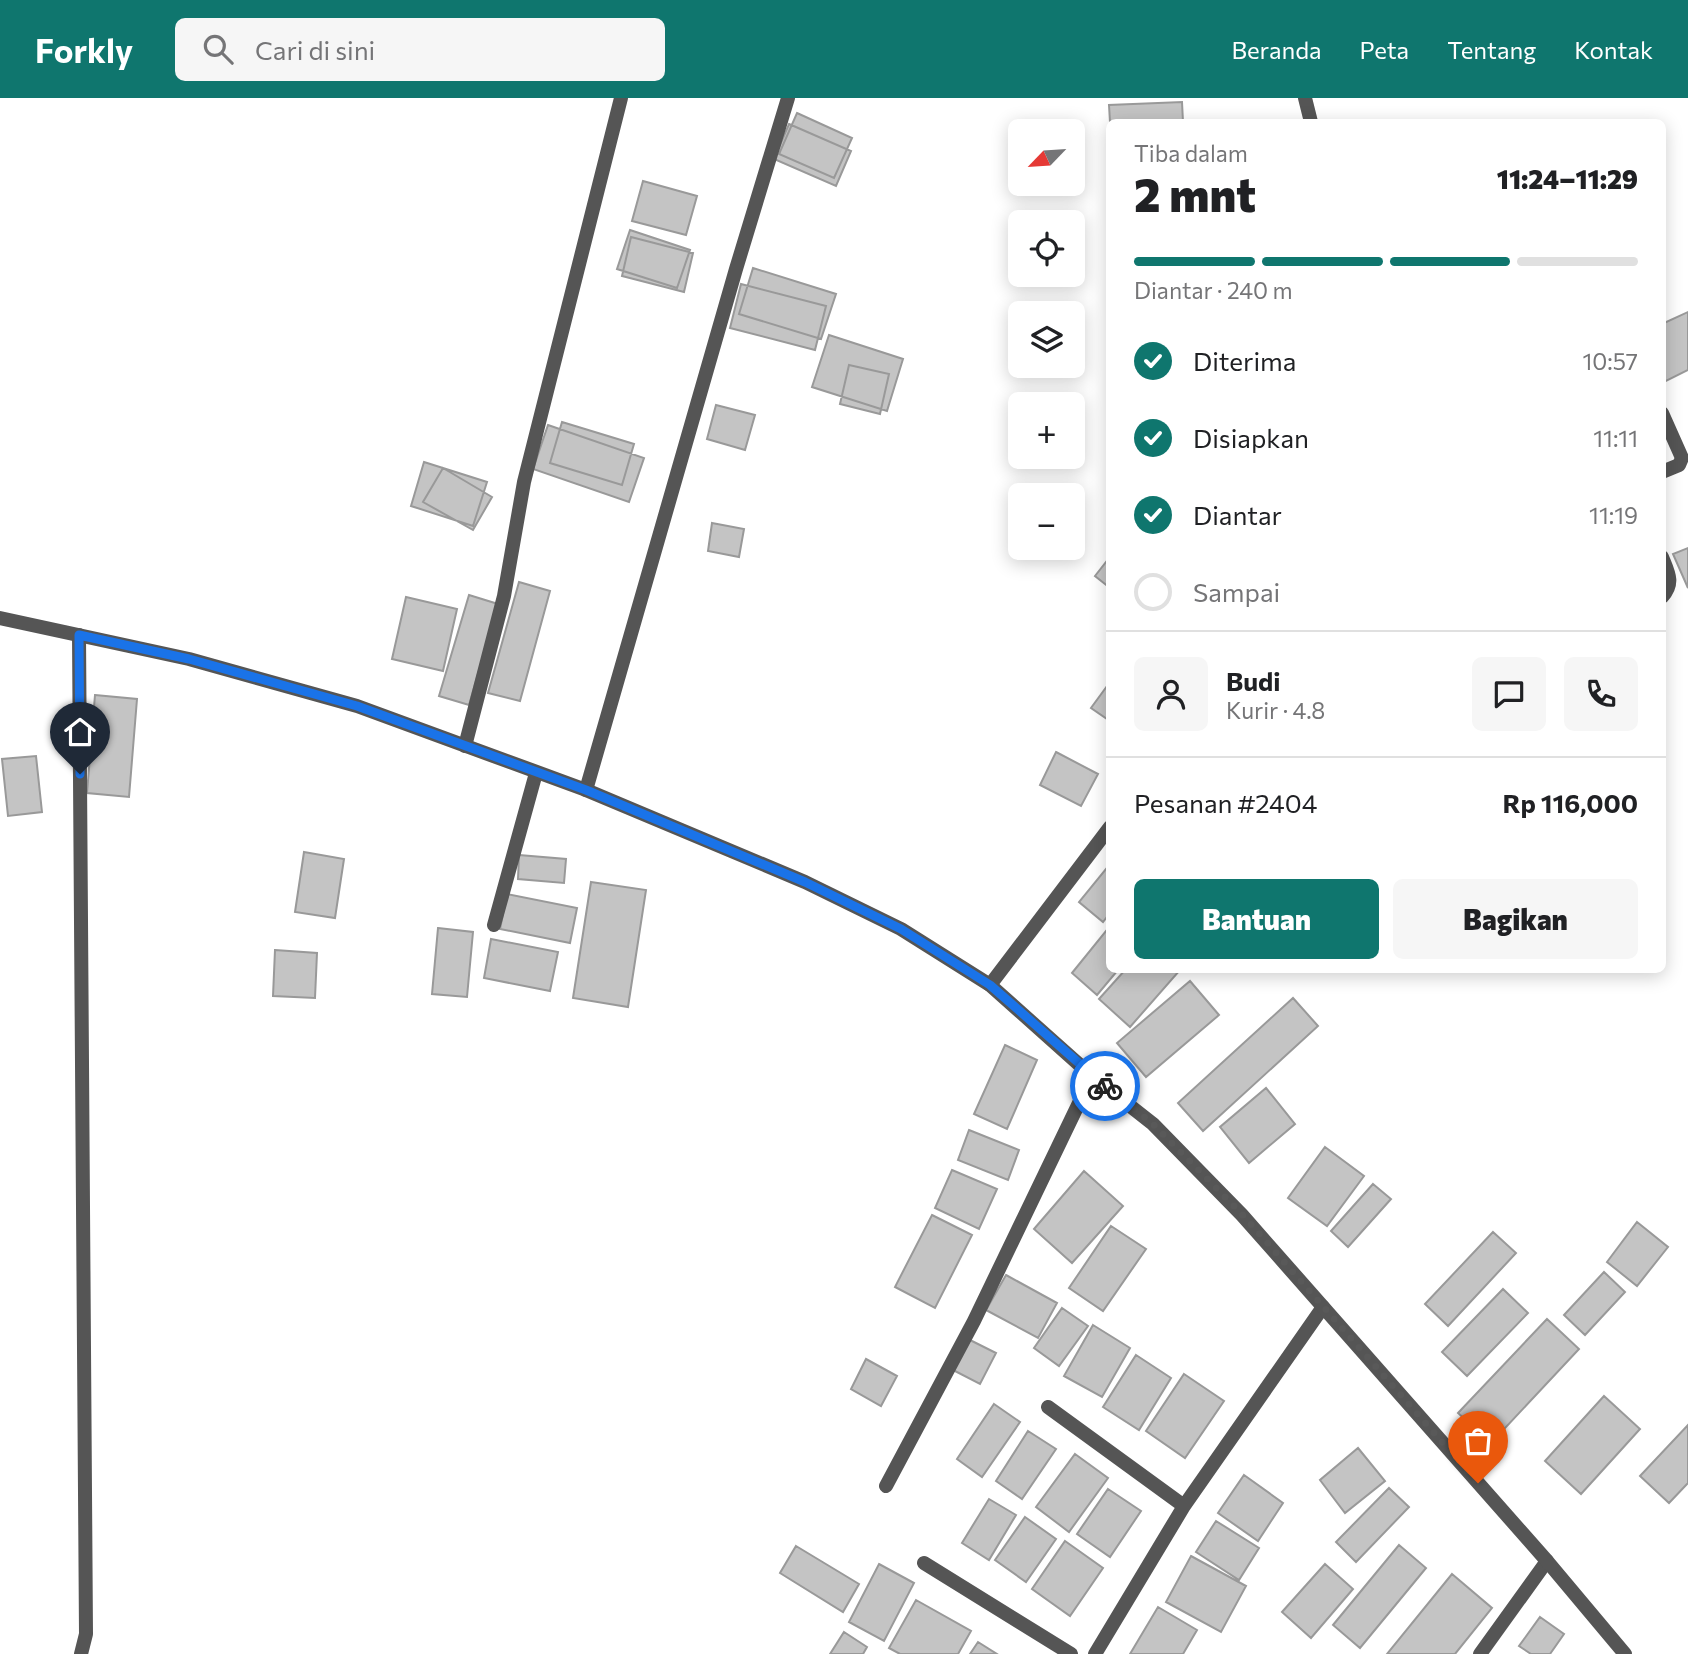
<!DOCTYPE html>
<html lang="id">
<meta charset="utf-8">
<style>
:root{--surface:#fff;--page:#f6f6f6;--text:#202124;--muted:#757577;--line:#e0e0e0;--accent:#0f766e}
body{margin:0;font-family:Commissioner,sans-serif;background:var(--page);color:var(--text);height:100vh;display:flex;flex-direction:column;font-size:26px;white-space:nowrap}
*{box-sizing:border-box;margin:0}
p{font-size:23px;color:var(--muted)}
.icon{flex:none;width:38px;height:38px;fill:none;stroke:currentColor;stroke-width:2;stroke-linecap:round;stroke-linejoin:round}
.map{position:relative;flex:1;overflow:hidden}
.side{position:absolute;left:1106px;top:21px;width:560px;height:854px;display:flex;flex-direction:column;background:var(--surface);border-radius:10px;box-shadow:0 4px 18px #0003}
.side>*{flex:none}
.needle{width:46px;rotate:245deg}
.tools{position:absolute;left:1008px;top:21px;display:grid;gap:14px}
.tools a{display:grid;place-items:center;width:77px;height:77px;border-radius:10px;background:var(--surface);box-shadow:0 4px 18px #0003;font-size:35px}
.pin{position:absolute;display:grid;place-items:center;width:60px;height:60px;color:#fff;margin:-72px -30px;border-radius:50% 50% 50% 0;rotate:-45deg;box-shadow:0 0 7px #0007}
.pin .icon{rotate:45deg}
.courier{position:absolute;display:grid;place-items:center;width:70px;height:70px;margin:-35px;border:5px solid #1a73e8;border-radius:50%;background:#fff;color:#222;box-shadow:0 2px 9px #0007}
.overview em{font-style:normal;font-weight:800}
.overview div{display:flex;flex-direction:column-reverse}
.overview{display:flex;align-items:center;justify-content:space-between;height:119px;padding:0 28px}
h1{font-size:46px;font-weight:800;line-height:52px}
.bar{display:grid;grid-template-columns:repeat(4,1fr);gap:10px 7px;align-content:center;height:84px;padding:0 28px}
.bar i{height:9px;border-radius:5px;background:var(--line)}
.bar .on{background:var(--accent)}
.bar p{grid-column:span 4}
.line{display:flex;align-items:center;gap:18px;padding:0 28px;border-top:2px solid var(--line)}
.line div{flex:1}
.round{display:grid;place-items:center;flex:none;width:74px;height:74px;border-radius:10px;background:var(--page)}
ol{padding:0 28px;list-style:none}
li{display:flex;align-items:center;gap:21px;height:77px}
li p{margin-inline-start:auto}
li .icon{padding:7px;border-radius:50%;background:var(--accent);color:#fff;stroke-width:4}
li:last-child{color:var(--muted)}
li i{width:38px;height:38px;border:4px solid var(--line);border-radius:50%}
.cta{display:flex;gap:14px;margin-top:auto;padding:14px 28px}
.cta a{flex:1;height:80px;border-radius:10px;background:var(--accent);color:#fff;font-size:28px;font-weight:800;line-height:80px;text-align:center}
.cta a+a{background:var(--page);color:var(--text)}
header{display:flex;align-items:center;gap:42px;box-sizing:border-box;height:98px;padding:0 35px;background:var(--accent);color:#fff}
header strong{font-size:33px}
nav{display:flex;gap:38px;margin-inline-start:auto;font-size:24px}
.search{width:490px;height:63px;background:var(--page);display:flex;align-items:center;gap:18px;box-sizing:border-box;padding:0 24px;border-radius:10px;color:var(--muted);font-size:26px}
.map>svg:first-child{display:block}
.building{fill:#c4c4c4;stroke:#999;stroke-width:2}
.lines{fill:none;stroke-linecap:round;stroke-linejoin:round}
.minor{stroke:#555;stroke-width:14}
.tertiary{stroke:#555;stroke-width:14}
.done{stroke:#595959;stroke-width:7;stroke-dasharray:0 12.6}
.route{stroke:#1a73e8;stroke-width:9}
</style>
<header>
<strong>Forkly</strong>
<div class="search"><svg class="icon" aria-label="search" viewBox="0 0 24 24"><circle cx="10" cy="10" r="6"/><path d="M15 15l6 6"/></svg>Cari di sini</div>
<nav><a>Beranda</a><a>Peta</a><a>Tentang</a><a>Kontak</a></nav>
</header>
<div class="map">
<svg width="1688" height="1556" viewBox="0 0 1688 1556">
<rect width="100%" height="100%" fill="#fff"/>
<path class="building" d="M1182 4 1183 24H1110L1109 7Z
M797 15 852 40 834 80 779 56Z
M789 26 851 53 836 88 774 61Z
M643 83 697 98 686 137 632 123Z
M630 132 690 152 677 190 617 171Z
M631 139 693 155 684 194 622 178Z
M753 170 836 196 821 241 739 216Z
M741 186 826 208 815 252 730 230Z
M1688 214V272L1662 285V226Z
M829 237 903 261 887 313 812 289Z
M849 267 889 276 880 316 840 306Z
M716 307 755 317 745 352 707 341Z
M562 324 634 346 622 387 550 365Z
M548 327 644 360 629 404 533 371Z
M424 364 487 384 473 428 411 408Z
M443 370 492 399 473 432 423 404Z
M712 425 744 431 739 459 708 453Z
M1688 450V490L1673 456Z
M1110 459V490L1095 478Z
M519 484 550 493 520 603 488 595Z
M469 497 498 506 469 607 439 598Z
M406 499 457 511 443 573 392 561Z
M1110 584V623L1091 610Z
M95 597 137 601 129 699 87 695Z
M1056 654 1098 676 1081 708 1040 687Z
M36 658 42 714 8 718 2 661Z
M304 754 344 761 335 820 295 814Z
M519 757 566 761 564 785 518 781Z
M1110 766V815L1103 824 1079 804Z
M591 784 646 792 628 909 573 900Z
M507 796 577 810 570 845 500 831Z
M1110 828V872H1118L1097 897 1072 875Z
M438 830 473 834 467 899 432 896Z
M491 841 558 854 550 893 484 880Z
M275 852 317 855 315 900 273 898Z
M1125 872H1180L1130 929 1099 901Z
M1190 883 1219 917 1146 979 1117 945Z
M1293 900 1318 928 1203 1033 1178 1005Z
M1005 947 1037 962 1007 1031 974 1016Z
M1266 990 1295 1026 1249 1065 1220 1029Z
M969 1032 1019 1052 1008 1082 958 1062Z
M1325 1049 1364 1078 1327 1128 1288 1100Z
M952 1072 997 1091 979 1131 935 1110Z
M1084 1073 1123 1108 1072 1165 1034 1131Z
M1373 1086 1391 1101 1348 1149 1331 1133Z
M932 1117 972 1137 935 1210 895 1189Z
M1637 1124 1668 1149 1637 1188 1607 1164Z
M1111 1128 1146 1151 1103 1213 1069 1190Z
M1493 1134 1516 1155 1448 1228 1425 1206Z
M1604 1174 1625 1194 1585 1237 1564 1217Z
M1006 1177 1057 1205 1038 1240 986 1212Z
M1503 1191 1528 1215 1467 1278 1442 1254Z
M1062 1210 1088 1228 1059 1268 1034 1250Z
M1547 1221 1579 1251 1491 1345 1458 1315Z
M1093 1227 1130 1250 1102 1299 1064 1278Z
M970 1242 996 1255 980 1286 953 1272Z
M1136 1257 1171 1280 1139 1332 1103 1309Z
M866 1261 897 1278 881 1308 851 1291Z
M1184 1276 1224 1303 1185 1360 1146 1333Z
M1604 1298 1640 1331 1581 1396 1545 1363Z
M994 1306 1020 1324 982 1379 957 1361Z
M1688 1327V1385L1669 1405 1640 1378Z
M1028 1333 1056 1351 1022 1401 996 1383Z
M1358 1350 1385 1383 1345 1415 1320 1382Z
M1075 1356 1108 1380 1069 1434 1036 1409Z
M1244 1377 1283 1405 1258 1443 1218 1415Z
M1389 1390 1409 1409 1356 1464 1336 1444Z
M1108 1391 1141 1413 1110 1459 1077 1436Z
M989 1401 1016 1417 989 1462 962 1445Z
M1025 1419 1056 1441 1026 1484 995 1462Z
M1216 1423 1259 1450 1239 1482 1196 1454Z
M1065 1443 1103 1470 1070 1518 1032 1491Z
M1399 1447 1426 1470 1360 1550 1333 1527Z
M796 1448 859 1486 843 1514 780 1475Z
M1191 1458 1246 1488 1221 1534 1166 1504Z
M879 1466 914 1485 884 1543 849 1524Z
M1325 1466 1353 1491 1311 1540 1282 1514Z
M1452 1476 1492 1510 1455 1556H1387Z
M916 1502 971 1533 958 1556H900L889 1550Z
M1158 1509 1197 1532 1183 1556H1130Z
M1540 1519 1564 1536 1550 1556H1531L1519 1548Z
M844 1534 867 1549 863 1556H830Z
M978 1544 997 1556H970Z"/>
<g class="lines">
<path class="minor" d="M1305 0 1311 24
M1662 315 1682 360 1679 367 1662 374
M1662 459C1668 474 1675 485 1662 499
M79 537 86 1536 81 1556
M465 648 504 498 524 384 621 0
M586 692 736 171 788 0
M494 827 536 675
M990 887 1110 729
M1048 1309 1184 1408
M886 1388 974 1223 1092 978
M924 1465 1071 1556
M1095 1556 1184 1408 1323 1209
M1480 1556 1547 1463"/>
<path class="tertiary" d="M0 520 189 561 357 608 586 692 805 784 901 831 990 887 1092 978 1153 1026 1242 1117 1547 1463 1625 1556"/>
</g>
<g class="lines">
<path class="done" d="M1105 988 1153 1026 1242 1116 1478 1385"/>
<path class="route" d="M80 676 79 537 189 561 357 608 586 692 805 784 901 831 990 887 1105 988"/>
</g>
</svg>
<div class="tools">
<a><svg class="needle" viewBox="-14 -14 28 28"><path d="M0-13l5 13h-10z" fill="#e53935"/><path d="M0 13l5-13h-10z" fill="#757577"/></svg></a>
<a><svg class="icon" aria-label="locate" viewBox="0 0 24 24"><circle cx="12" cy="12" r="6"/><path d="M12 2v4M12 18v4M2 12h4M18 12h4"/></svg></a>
<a><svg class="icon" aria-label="layers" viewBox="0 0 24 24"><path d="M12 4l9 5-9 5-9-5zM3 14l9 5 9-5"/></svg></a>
<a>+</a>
<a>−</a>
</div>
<div class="pin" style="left:1478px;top:1385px;background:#ea580c"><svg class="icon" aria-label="bag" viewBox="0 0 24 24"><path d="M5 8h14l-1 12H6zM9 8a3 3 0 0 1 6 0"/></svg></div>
<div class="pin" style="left:80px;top:676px;background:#1f2937"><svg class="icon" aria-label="home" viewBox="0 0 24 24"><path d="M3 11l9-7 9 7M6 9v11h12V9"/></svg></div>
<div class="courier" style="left:1105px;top:988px"><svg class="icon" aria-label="bike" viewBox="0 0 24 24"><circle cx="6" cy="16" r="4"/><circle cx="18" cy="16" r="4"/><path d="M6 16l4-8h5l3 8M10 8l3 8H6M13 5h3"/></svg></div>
<section class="side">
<div class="overview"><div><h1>2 mnt</h1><p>Tiba dalam</p></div><em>11:24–11:29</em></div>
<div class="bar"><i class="on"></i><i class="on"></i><i class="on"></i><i></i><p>Diantar · 240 m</p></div>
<ol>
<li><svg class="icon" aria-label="check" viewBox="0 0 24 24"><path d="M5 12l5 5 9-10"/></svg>Diterima<p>10:57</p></li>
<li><svg class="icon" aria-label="check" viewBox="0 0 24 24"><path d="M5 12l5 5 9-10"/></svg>Disiapkan<p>11:11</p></li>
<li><svg class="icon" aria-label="check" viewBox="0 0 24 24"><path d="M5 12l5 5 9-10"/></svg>Diantar<p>11:19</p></li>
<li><i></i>Sampai</li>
</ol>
<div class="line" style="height:126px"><a class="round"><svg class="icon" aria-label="person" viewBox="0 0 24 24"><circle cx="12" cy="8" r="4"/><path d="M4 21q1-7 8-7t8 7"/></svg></a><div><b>Budi</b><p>Kurir · 4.8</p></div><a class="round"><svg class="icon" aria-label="chat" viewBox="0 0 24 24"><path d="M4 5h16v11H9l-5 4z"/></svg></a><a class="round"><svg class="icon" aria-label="phone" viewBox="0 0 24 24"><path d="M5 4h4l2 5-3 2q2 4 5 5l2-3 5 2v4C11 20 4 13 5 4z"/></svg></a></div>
<div class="line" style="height:91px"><div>Pesanan #2404</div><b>Rp 116,000</b></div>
<div class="cta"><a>Bantuan</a><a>Bagikan</a></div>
</section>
</div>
